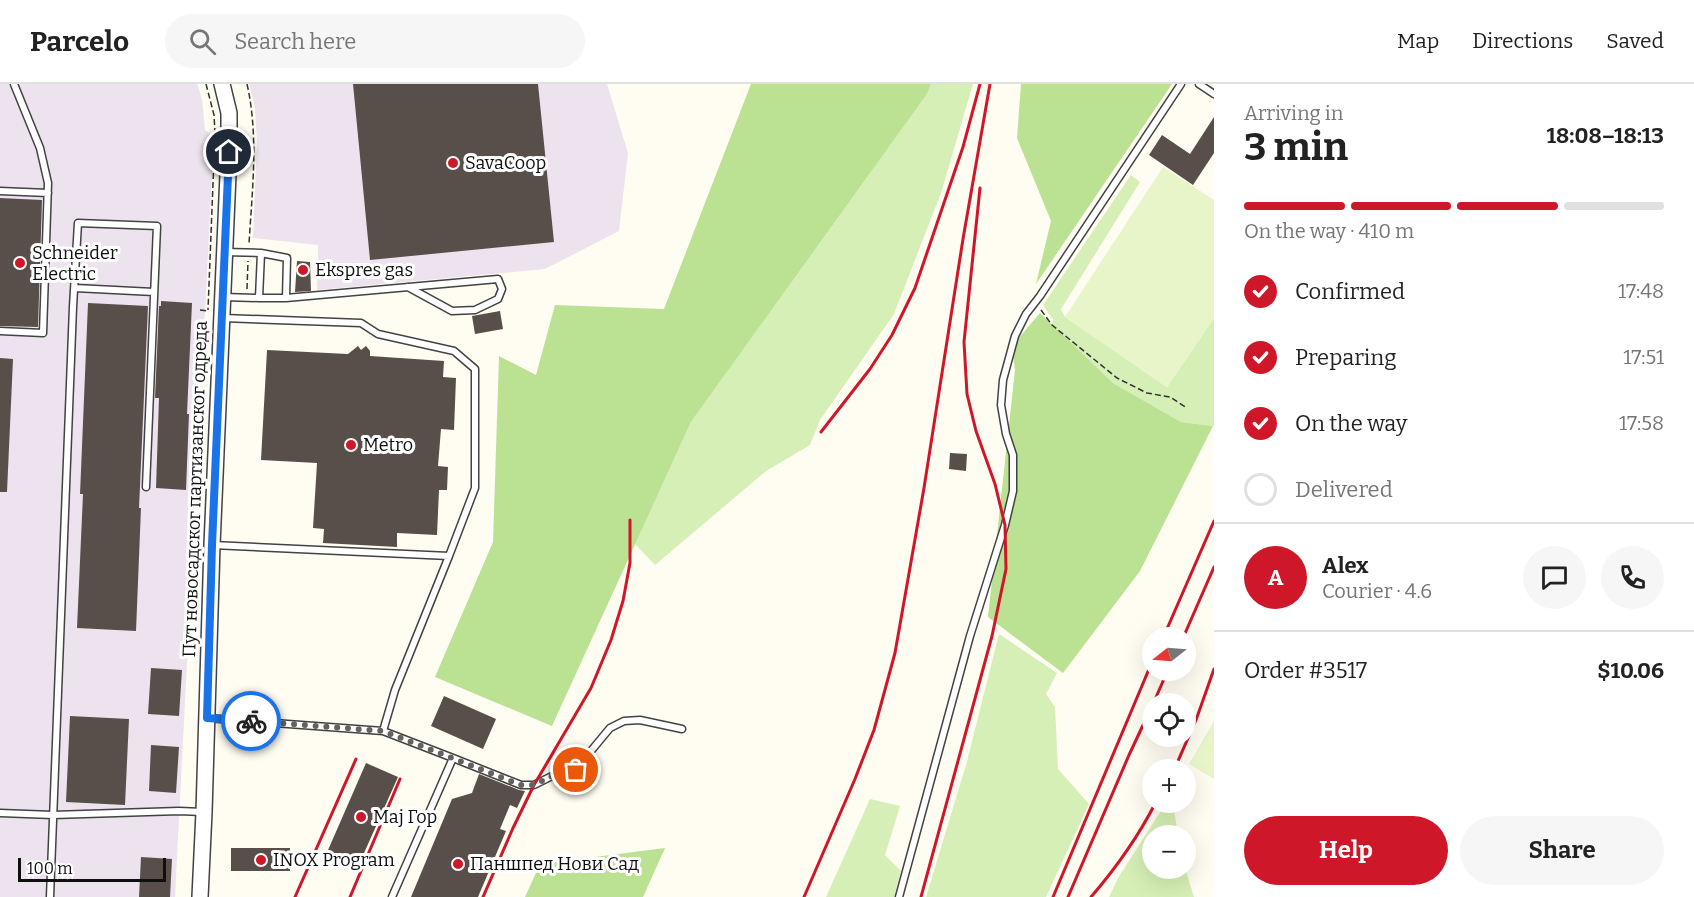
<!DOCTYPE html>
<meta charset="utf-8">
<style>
:root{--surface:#fff;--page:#f6f6f6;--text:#222;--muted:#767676;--line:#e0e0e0;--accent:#cf172a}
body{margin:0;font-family:Bitter,serif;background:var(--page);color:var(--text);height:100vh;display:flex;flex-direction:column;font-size:22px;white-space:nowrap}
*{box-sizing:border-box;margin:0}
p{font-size:20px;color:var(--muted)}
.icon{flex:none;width:33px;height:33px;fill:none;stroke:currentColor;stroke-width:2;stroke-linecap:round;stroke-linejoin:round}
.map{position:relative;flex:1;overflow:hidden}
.panel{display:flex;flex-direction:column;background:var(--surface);width:480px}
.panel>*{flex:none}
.needle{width:39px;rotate:253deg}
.buttons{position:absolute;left:1142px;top:543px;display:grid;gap:12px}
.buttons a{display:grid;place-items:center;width:54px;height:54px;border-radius:50%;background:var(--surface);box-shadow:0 6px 24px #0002;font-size:30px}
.scale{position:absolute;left:18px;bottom:15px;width:148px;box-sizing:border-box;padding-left:6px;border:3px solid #0f0f0f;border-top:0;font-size:16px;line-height:21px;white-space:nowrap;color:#0f0f0f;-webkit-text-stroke:4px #fff;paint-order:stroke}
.pin{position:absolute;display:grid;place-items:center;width:51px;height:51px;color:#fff;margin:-26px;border:3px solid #fff;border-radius:50%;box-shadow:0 2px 6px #0007}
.courier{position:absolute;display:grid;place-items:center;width:60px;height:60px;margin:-30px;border:4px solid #1a73e8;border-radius:50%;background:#fff;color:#222;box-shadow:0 2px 8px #0007}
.overview em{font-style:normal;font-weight:700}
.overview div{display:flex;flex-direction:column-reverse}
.overview{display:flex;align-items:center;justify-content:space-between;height:102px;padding:0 30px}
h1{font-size:39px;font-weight:700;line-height:45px}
.bar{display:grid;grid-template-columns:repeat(4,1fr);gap:9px 6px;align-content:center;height:72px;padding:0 30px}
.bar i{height:8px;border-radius:4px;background:var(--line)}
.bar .selected{background:var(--accent)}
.bar p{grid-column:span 4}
.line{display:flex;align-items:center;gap:15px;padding:0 30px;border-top:2px solid var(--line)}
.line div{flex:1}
.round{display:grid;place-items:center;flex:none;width:63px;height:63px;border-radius:32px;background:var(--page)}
ol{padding:0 30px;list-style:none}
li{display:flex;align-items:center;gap:18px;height:66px}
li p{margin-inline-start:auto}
li .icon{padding:6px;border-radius:50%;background:var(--accent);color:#fff;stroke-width:4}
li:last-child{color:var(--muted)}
li i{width:33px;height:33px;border:3px solid var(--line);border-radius:50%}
.button{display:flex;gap:12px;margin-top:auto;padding:12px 30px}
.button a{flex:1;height:69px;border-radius:36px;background:var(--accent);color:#fff;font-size:24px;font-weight:700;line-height:69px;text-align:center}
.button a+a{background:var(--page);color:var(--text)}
header{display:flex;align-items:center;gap:36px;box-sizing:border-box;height:84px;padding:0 30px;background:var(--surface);border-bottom:2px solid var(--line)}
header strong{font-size:28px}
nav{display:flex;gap:33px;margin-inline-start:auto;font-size:21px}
.search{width:420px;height:54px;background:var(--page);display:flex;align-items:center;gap:15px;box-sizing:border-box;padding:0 21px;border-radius:33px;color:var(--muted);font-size:22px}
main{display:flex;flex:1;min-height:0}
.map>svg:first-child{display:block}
.industrial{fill:#ede3ef}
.green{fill:#d6efb6}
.forest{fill:#bbe193}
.pitch{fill:#e8f5c9}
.building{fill:#594f4a}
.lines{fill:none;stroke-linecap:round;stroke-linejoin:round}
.service-casing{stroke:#424242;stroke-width:9}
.tertiary-casing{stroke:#424242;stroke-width:18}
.path{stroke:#313131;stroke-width:1.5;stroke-dasharray:6 3;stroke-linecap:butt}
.service{stroke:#fff;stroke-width:6}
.tertiary{stroke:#fff;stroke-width:15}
.rail{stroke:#cf172a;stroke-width:3}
.done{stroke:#63625e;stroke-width:6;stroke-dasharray:0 10.8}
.route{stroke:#1a73e8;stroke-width:8}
.poi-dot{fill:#cf172a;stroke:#fff;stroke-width:2}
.labels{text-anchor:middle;stroke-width:6;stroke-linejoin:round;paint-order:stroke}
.poi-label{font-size:18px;fill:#0f0f0f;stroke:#fff;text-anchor:start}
.street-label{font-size:18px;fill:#0f0f0f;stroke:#fff}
</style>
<header>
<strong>Parcelo</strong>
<div class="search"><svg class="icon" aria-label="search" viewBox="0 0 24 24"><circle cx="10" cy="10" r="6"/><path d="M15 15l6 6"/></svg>Search here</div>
<nav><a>Map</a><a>Directions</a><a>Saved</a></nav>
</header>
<main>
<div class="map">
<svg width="1214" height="813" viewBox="0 0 1214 813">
<rect width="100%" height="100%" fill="#fffcf2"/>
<path class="industrial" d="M0 0H197L202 15 205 46 214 53 175 813H0Z
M249 0H607L628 69 619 147 545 185 317 206 318 161 253 154 257 59 255 24Z"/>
<path class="green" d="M931 0H973L941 109 894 230 820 336 810 361 766 387 655 481 635 460 691 338 927 10Z
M1131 91 1140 98 1061 225 1065 233 1167 303 1214 234V342L1181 338 1113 299 1052 241 1053 236 1043 221Z
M999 550 1057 589 1046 610 1055 623 1058 685 1089 720 1046 813H926L966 681Z
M870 715 900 722 885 771 901 787 894 813H826Z
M1166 719H1175L1174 725 1178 751 1152 752V784H1185L1194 813H1109L1118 794Z"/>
<path class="forest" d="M751 0H931L927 10 691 338 552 642 435 593 493 458 499 272 536 291 555 221 664 225Z
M1021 0H1172L1036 200 1051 137 1017 54Z
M1040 229 1113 299 1181 338 1213 342 1140 487 1063 589 988 533 1015 286 1012 262Z
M665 764 643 813H525L540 780Z"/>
<path class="pitch" d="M1163 83 1214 116V234L1167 303 1065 233Z
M1214 637V695L1189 680Z"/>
<path class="building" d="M353 0H538L554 158 370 176Z
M1214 33V69L1193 101 1149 71 1162 51 1190 70Z
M0 114 42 116 38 243 0 242Z
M297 177 310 178 311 207 295 208Z
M161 217 192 219 187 330H189L186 406 156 404 159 314H155L159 222H161Z
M88 219 148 222 139 424H141L136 547 77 544 83 410H80Z
M500 227 503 245 475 250 472 232Z
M358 262 361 266 366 262 370 267V272L444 277 443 293 456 294 454 346 441 345 438 382 448 383 447 406H439L437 451 397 449V463L323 459 324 445 313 444 317 379 261 376 267 266 348 270Z
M0 274 13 275 7 408H0Z
M950 369 967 370 966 387 949 385Z
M151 584 182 586 179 632 148 630Z
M444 612 496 635 483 665 431 642Z
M70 632 129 635 125 721 66 718Z
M151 661 179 663 176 709 149 707Z
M366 679 398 693 356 787 325 773Z
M479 690 519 706 525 707 517 724 510 721 500 745 506 747 478 813H411L452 715 472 709Z
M231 764H290V787H231Z
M141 773 172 775 170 813H139Z"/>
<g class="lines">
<defs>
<path id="service" d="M1199 0 1214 10
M0 107 48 109
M261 169 287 174 286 214
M75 204 154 208
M223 213 259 214 261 169 224 168
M259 214H286L498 195 502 205 498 215 475 226 452 227 408 203
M223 234 361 239 378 250 454 267 475 285V404L449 472
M0 247 43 249 48 99 40 64 14 0
M207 634 383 647 395 606 449 472 212 461
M383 647 453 674 392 813
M453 674 521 701H534L552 692 576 685 610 644 624 637 640 636 682 645
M0 729 53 731 179 727 203 728
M50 813 73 223 78 139 157 142 146 403
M899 813 970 552 1005 441 1013 407V371L1006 350 1001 321 1003 296 1015 252 1026 230 1040 212 1181 0"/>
<path id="tertiary" d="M200 813 204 728 212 461 229 67V29L222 0"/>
</defs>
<use href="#service" class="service-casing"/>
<use href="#tertiary" class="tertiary-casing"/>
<path class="path" d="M206 0 214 31 215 49 208 226
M247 0C259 53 252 107 249 160
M247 205 248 177
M200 226 209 227
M1041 226 1052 241 1117 294 1147 309 1170 313 1187 324"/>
<use href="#service" class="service"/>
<use href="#tertiary" class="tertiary"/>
<path class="rail" d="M821 348 870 285 892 251 915 204 963 63 980 0
M1163 554 1214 437
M1183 554 1214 483
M1153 620 1168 586
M1174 686 1196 636 1214 585
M295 813 356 675
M350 813 400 695
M483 813 513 744 534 701 591 604 611 556 623 517 630 479V436
M804 813 855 695 874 646 895 569 924 404 963 155 990 0
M921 813 992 552 1006 485 1005 441 995 400 976 347 967 310 964 258 980 104
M1053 813 1152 578
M1068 813 1129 671 1152 622
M1091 813C1116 784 1138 753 1156 718"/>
</g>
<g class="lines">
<path class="done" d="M251 637 383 647 521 701H534L552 692 576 686"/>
<path class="route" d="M229 68 212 461 207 634 251 637"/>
</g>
<g class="poi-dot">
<circle cx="453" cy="79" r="6"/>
<circle cx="20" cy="179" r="6"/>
<circle cx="303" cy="186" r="6"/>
<circle cx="351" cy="361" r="6"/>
<circle cx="361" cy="733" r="6"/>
<circle cx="261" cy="776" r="6"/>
<circle cx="458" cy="780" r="6"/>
</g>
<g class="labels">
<g class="poi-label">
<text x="465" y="85">SavaCoop</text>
<text x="32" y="175">Schneider<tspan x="32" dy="21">Electric</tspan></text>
<text x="315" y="192">Ekspres gas</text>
<text x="363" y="367">Metro</text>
<text x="373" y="739">Мај Гор</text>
<text x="273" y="782">INOX Program</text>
<text x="470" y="786">Паншпед Нови Сад</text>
</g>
<g class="street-label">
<text transform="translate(195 405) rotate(-88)" y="6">Пут новосадског партизанског одреда</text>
</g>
</g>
</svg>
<div class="buttons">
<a><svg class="needle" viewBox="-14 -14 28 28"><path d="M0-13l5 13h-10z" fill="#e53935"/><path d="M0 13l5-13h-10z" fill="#767676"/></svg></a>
<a><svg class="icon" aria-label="locate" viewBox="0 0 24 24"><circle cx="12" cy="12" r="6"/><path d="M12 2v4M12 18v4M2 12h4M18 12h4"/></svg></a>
<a>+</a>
<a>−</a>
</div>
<div class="scale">100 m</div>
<div class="pin" style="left:576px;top:686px;background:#ea580c"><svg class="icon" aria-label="bag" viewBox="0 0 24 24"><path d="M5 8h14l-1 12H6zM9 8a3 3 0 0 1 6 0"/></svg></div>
<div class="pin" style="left:229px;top:68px;background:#1f2937"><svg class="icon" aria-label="home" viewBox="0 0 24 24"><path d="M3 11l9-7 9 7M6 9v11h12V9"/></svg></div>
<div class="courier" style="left:251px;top:637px"><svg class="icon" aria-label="bike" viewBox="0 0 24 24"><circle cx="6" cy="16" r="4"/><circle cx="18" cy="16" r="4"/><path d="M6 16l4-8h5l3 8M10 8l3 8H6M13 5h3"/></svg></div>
</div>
<section class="panel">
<div class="overview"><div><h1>3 min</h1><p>Arriving in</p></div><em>18:08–18:13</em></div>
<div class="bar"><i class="selected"></i><i class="selected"></i><i class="selected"></i><i></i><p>On the way · 410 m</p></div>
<ol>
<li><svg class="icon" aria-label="check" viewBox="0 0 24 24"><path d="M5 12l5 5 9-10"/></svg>Confirmed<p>17:48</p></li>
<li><svg class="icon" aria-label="check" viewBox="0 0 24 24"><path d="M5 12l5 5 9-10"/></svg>Preparing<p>17:51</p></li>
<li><svg class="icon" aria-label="check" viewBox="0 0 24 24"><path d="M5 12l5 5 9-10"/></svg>On the way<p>17:58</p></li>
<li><i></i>Delivered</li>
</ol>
<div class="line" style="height:108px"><b class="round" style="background:var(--accent);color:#fff">A</b><div><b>Alex</b><p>Courier · 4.6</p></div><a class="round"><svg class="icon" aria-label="chat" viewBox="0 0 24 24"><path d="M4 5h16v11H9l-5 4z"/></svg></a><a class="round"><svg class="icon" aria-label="phone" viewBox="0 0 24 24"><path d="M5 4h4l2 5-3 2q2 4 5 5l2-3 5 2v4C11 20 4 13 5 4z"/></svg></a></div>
<div class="line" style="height:78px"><div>Order #3517</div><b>$10.06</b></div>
<div class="button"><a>Help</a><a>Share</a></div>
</section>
</main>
